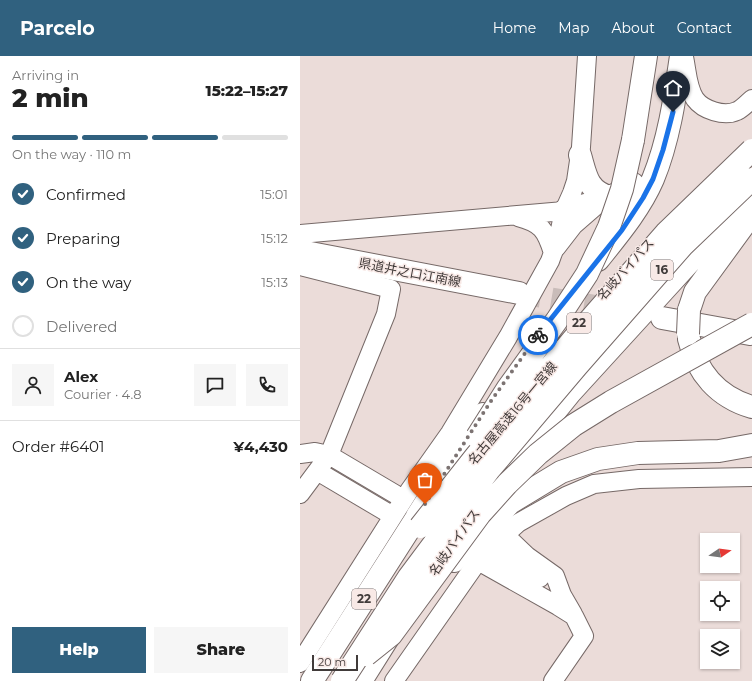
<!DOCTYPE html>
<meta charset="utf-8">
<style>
:root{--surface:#fff;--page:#f6f6f6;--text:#222;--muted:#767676;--line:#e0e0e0;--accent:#30617f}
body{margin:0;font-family:Montserrat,"Noto Sans JP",sans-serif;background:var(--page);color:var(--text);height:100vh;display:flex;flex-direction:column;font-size:15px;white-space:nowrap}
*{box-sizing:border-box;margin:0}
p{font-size:13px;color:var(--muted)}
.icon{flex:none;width:22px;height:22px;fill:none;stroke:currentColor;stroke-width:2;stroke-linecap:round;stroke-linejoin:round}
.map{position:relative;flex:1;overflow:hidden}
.drawer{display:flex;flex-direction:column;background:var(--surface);width:300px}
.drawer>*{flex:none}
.needle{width:26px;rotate:77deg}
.tools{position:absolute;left:400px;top:477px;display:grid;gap:8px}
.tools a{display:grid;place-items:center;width:40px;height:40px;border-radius:0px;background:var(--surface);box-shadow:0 1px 3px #0004;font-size:20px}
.scale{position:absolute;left:12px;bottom:10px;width:46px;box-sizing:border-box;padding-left:4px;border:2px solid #413b3a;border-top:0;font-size:11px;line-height:14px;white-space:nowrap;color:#413b3a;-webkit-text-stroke:3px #f8e9e6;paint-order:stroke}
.pin{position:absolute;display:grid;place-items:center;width:34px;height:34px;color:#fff;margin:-41px -17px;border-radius:50% 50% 50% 0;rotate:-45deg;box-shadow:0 0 4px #0007}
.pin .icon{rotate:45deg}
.courier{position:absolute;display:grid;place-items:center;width:40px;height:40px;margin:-20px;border:3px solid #1a73e8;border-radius:50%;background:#fff;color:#222;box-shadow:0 1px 5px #0007}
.headline em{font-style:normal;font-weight:800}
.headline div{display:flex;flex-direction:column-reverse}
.headline{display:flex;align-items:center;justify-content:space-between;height:68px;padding:0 12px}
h1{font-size:26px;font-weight:800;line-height:30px}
.bar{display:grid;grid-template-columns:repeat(4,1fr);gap:6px 4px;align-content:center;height:48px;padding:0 12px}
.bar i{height:5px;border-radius:3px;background:var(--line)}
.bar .selected{background:var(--accent)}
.bar p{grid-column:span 4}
.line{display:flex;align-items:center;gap:10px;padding:0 12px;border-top:1px solid var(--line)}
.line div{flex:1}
.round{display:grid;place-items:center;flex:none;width:42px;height:42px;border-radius:0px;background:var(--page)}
ol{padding:0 12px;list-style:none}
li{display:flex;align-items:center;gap:12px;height:44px}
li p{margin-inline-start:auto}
li .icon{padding:4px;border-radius:50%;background:var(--accent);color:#fff;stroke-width:4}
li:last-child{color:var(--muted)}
li i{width:22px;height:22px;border:2px solid var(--line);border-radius:50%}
.button{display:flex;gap:8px;margin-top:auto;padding:8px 12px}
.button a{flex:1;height:46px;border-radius:0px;background:var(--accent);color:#fff;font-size:16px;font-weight:800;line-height:46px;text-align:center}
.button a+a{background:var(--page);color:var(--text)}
header{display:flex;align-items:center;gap:24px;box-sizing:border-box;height:56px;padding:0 20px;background:var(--accent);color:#fff}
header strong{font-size:19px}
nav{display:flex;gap:22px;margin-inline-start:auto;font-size:14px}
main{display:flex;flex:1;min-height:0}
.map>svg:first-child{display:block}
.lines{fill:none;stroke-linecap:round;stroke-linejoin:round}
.major-tunnel{stroke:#c9bcb9;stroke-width:22;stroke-dasharray:22 11;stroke-linecap:butt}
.minor-casing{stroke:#766967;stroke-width:20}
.major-casing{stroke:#766967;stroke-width:24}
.highway-casing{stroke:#766967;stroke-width:24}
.minor{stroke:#fff;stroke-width:18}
.major{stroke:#fff;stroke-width:22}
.highway{stroke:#fff;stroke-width:22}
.highway-bridge-casing{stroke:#766967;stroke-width:24;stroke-linecap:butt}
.highway-bridge{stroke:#fff;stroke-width:22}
.done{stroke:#7c7372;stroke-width:4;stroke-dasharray:0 7.2}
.route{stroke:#1a73e8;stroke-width:5}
.labels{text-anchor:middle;stroke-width:3;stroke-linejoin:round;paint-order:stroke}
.shield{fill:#f8e9e6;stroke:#786f6e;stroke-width:1}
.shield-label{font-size:12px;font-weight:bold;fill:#413b3a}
.street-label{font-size:13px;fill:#413b3a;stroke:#f8e9e6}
</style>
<header>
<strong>Parcelo</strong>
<nav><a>Home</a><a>Map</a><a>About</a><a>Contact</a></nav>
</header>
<main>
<section class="drawer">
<div class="headline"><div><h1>2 min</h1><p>Arriving in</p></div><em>15:22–15:27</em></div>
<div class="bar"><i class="selected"></i><i class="selected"></i><i class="selected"></i><i></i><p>On the way · 110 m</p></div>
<ol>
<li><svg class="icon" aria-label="check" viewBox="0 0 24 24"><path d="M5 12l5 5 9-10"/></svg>Confirmed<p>15:01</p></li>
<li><svg class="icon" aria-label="check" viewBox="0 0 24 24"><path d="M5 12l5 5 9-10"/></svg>Preparing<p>15:12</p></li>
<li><svg class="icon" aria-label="check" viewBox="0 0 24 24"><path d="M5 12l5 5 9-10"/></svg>On the way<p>15:13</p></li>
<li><i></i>Delivered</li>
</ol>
<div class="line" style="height:72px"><a class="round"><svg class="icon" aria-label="person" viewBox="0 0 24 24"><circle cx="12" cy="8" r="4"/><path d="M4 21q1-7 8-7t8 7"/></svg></a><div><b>Alex</b><p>Courier · 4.8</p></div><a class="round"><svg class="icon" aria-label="chat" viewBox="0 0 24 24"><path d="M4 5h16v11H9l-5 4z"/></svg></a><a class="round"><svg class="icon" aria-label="phone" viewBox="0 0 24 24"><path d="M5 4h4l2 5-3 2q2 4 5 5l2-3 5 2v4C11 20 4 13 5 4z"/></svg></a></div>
<div class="line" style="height:52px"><div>Order #6401</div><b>¥4,430</b></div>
<div class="button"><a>Help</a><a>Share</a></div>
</section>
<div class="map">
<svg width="452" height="625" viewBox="0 0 452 625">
<rect width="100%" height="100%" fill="#ebdcd9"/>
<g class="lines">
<path class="major-tunnel" d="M219 237 319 254"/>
<defs>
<path id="minor" d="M384 1C387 14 387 31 395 43 403 54 424 61 437 55 443 52 447 47 452 43
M218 161C241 167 246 174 253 197
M0 178 264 155
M0 210 91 233 86 258 29 399 0 438
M0 398 15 396 29 399 95 438
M17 415 93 460
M205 479 227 500 255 520 262 539 273 558
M198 497 240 522
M178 505 258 550 274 560 284 580 253 625
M0 607 109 435 150 377 208 281 250 205 258 183 264 155 272 137 276 125 281 91 287 0
M94 625 178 505 197 486 218 467 266 440 294 428 339 423 452 421"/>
<path id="major" d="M0 195 219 237
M362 262 450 278"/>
<path id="highway" d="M333 84 346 0
M280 99C286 119 287 134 309 141
M264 155C287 148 314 143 333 128
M255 190 272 168 295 148
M298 204C318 179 340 153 353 123 369 84 375 41 381 0
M389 254 395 236 449 162
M389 283C397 317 418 341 452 351
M199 425 270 337 395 200 452 144
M117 460 183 358
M154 505 210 447 261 416 298 403 338 397 419 395 452 389
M12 625 117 461 127 448
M61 625 88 582"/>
</defs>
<use href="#minor" class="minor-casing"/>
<use href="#major" class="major-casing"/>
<use href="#highway" class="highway-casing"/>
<use href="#minor" class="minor"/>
<use href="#major" class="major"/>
<use href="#highway" class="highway"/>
<defs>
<path id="highway-bridge" d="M388 278 389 254
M177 381 208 332 257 264 287 218 309 171 322 133 333 84
M120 471 176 400 281 274 366 177 452 94
M66 599 91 579 180 458 207 428 238 398 274 369 311 346 452 268
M42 625 109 521 189 414 277 310 383 189 452 123"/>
</defs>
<use href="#highway-bridge" class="highway-bridge-casing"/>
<use href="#highway-bridge" class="highway-bridge"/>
</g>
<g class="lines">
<path class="done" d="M125 448 191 345 238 279"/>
<path class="route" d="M238 279 322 174 343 142 353 123 363 94 373 56"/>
</g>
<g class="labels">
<g class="shield">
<rect x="351" y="204" width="22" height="20" rx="3"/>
<rect x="267" y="257" width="24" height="20" rx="3"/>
<rect x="52" y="533" width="24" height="20" rx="3"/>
</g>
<g class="shield-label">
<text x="362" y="218">16</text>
<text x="279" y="271">22</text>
<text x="64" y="547">22</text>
</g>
<g class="street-label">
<text transform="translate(325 213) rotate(-48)" y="5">名岐バイパス</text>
<text transform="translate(110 216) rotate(11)" y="5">県道井之口江南線</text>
<text transform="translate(212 357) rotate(-50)" y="5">名古屋高速16号一宮線</text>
<text transform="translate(154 486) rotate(-55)" y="5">名岐バイパス</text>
</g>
</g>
</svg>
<div class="tools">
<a><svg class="needle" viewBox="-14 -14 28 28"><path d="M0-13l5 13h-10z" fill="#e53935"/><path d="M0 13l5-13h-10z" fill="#767676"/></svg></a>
<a><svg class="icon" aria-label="locate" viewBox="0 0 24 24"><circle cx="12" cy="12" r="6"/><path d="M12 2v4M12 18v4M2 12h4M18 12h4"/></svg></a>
<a><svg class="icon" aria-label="layers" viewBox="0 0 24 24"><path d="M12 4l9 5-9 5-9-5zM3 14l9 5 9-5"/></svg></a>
</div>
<div class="scale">20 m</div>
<div class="pin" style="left:125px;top:448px;background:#ea580c"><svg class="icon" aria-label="bag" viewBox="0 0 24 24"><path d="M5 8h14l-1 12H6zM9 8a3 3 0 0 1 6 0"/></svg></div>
<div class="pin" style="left:373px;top:56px;background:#1f2937"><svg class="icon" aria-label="home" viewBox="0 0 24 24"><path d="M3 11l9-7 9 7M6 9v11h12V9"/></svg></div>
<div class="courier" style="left:238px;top:279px"><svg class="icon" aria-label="bike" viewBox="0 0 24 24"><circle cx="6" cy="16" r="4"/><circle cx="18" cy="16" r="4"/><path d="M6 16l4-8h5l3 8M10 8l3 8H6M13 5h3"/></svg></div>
</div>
</main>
